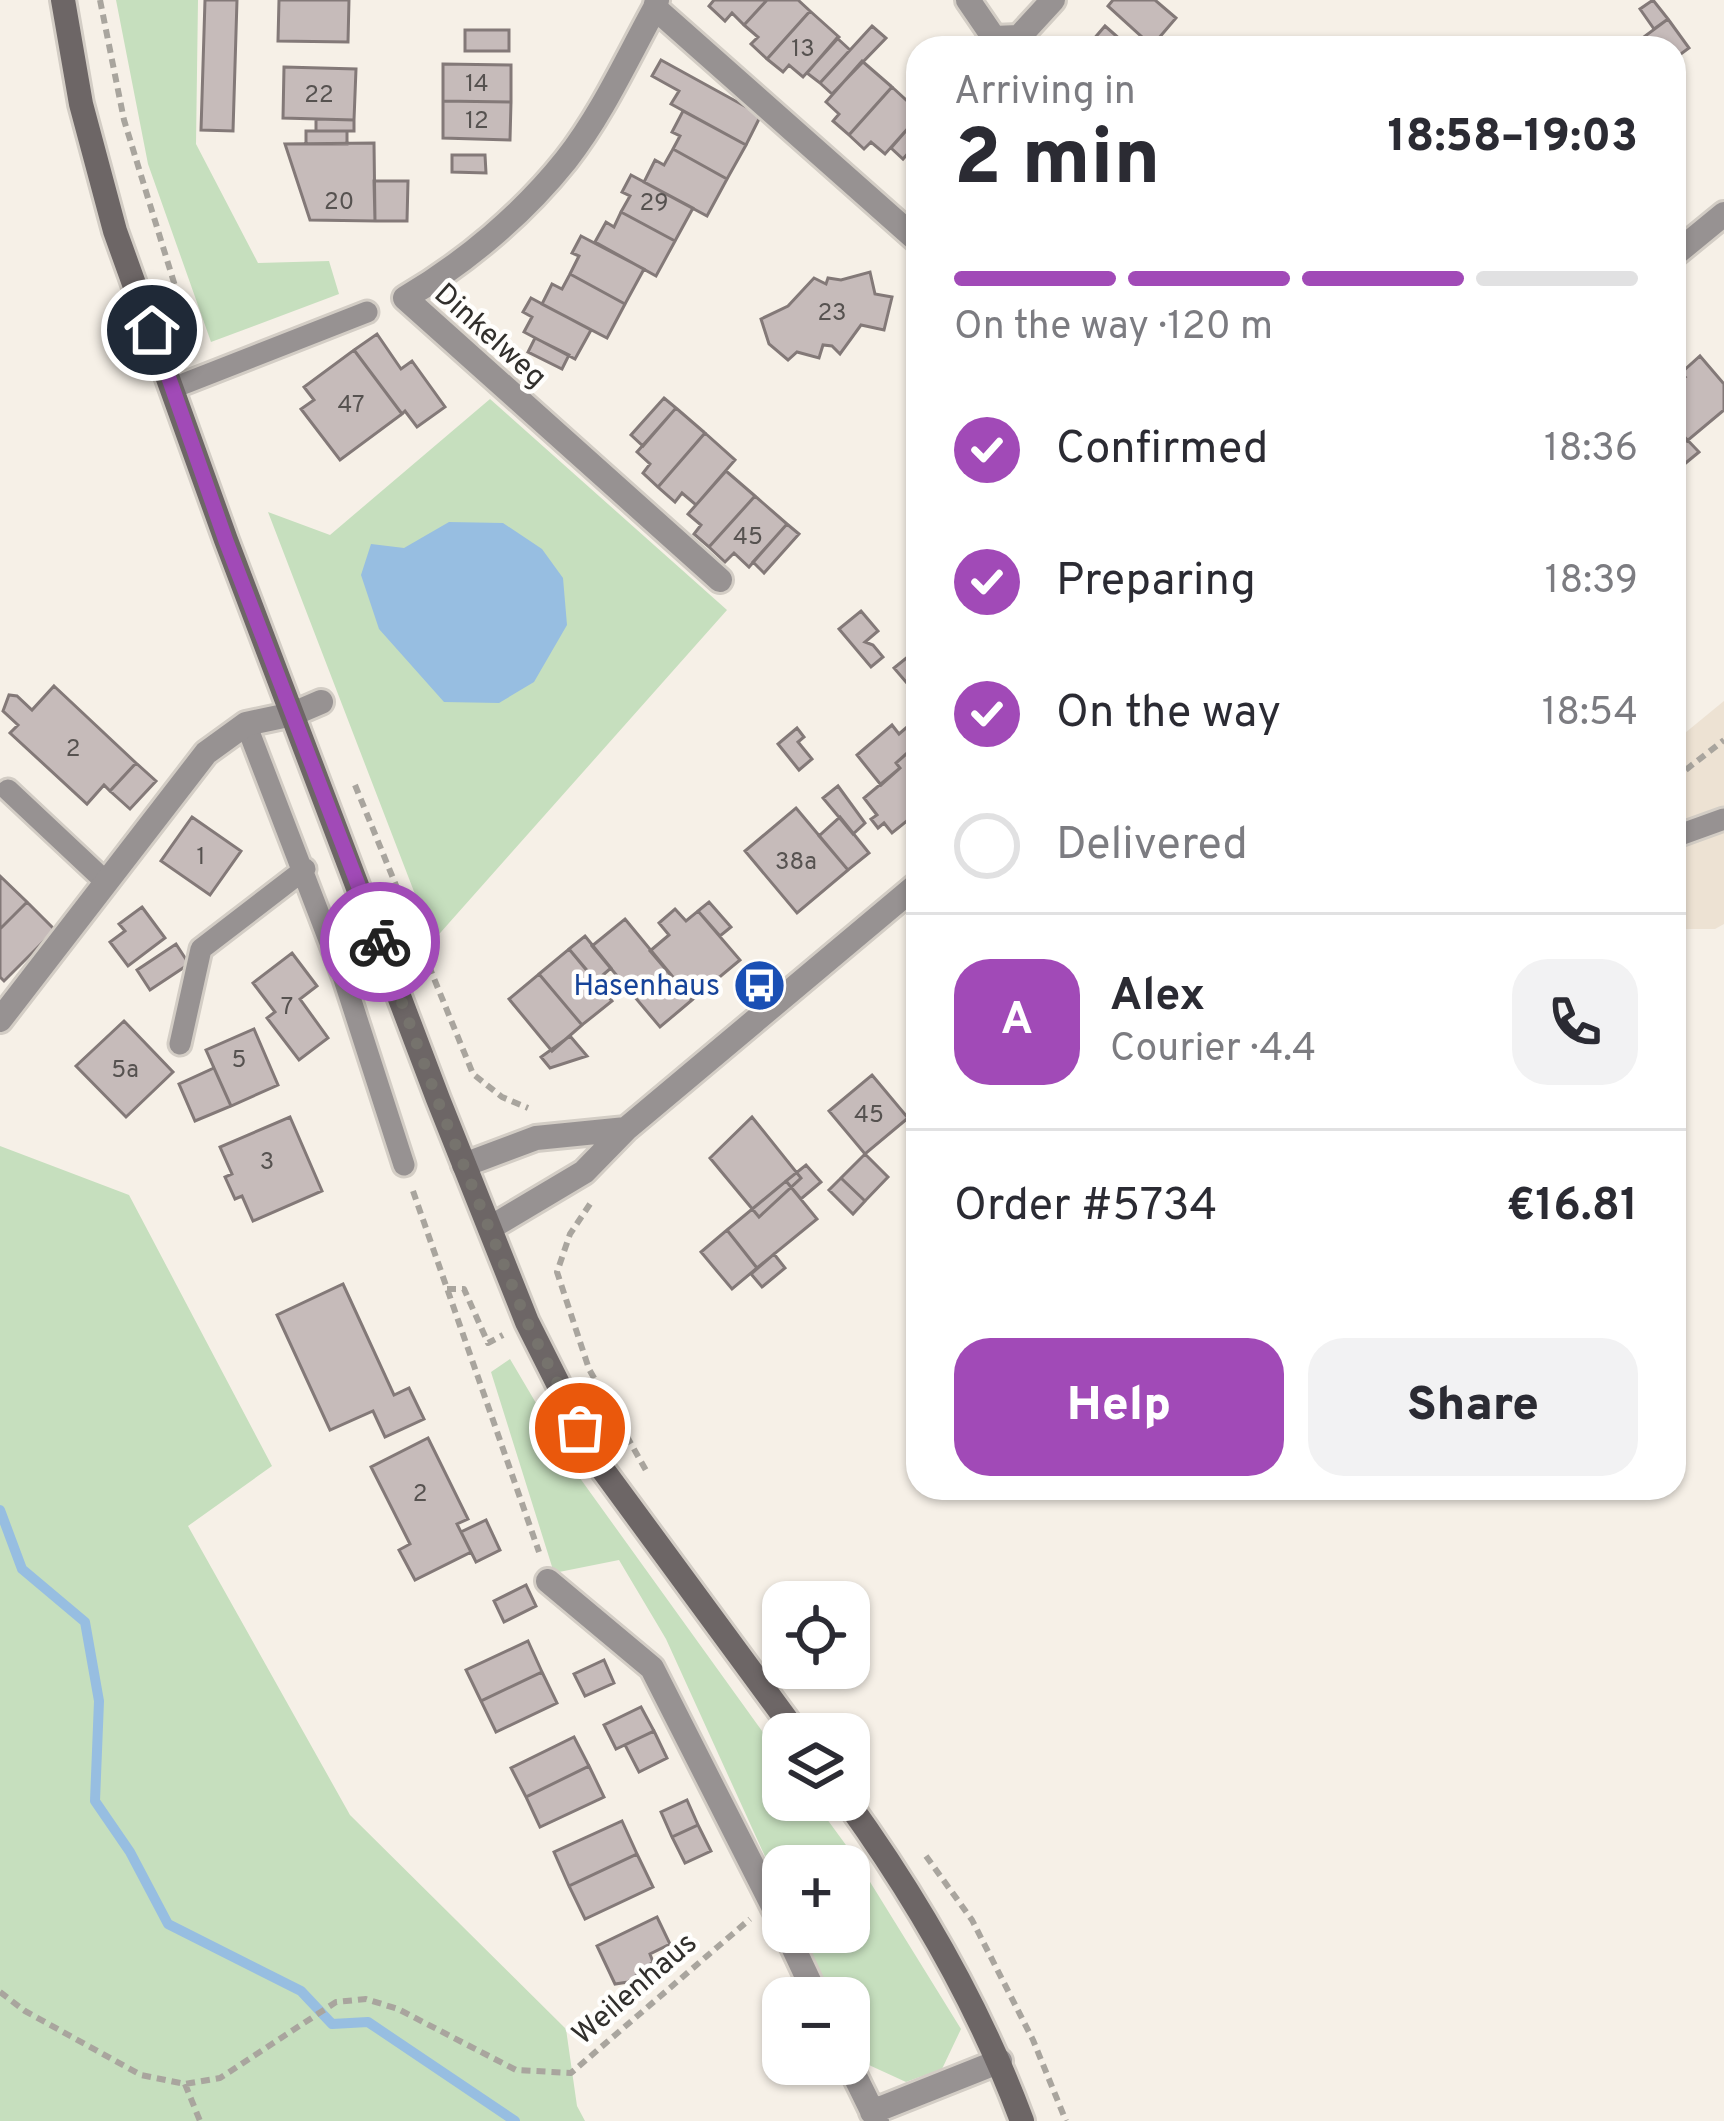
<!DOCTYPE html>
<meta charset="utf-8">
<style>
:root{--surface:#fff;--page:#f2f2f3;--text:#2b2b33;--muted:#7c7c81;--line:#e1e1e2;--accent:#a14ab7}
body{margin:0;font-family:Overpass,sans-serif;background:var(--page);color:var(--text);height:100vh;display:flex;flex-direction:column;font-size:45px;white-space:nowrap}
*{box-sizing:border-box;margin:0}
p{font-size:39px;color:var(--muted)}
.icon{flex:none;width:66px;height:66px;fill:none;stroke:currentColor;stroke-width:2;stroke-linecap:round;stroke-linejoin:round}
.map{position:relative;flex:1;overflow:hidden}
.details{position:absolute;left:906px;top:36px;width:780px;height:1464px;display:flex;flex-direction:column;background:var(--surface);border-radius:36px;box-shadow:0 3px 9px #0004}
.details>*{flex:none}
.buttons{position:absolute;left:762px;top:1581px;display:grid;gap:24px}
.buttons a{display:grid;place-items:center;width:108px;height:108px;border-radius:24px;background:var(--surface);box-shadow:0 3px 9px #0004;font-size:60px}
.pin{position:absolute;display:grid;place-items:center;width:102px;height:102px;color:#fff;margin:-51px;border:6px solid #fff;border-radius:50%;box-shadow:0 3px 12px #0007}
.courier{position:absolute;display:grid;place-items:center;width:120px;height:120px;margin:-60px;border:9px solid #a14ab7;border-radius:50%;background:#fff;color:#222;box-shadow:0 3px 15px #0007}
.summary em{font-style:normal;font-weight:800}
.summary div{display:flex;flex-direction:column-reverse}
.summary{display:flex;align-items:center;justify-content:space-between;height:204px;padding:0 48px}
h1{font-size:78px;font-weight:800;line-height:90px}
.bar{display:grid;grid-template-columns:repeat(4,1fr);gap:18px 12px;align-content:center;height:144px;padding:0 48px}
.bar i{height:15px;border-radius:9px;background:var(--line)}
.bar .on{background:var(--accent)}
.bar p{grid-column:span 4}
.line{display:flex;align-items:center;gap:30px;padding:0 48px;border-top:3px solid var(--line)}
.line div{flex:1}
.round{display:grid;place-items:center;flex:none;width:126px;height:126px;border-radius:36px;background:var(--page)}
ol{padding:0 48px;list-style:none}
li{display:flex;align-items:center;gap:36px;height:132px}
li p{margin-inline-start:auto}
li .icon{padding:12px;border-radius:50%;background:var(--accent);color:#fff;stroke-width:4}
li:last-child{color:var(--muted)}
li i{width:66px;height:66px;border:6px solid var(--line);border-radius:50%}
.button{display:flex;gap:24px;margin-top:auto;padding:24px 48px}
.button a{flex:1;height:138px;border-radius:36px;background:var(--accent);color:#fff;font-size:48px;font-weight:800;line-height:138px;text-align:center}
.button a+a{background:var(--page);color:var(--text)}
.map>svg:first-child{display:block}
.built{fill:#ede2d3}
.green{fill:#c6dfbe}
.water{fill:#97bee1}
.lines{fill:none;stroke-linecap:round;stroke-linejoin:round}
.stream{stroke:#97bee1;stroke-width:10}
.building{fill:#c6bbba;stroke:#837978;stroke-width:3}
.lane-casing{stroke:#d3cdc5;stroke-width:27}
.street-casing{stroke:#d3cdc5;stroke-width:30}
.secondary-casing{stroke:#d3cdc5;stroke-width:30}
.path{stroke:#a9a59e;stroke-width:6;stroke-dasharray:9 6;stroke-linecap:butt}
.lane{stroke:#979292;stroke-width:21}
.street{stroke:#979292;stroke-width:24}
.secondary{stroke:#6d6666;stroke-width:24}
.done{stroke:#76736d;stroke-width:12;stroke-dasharray:0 21.6}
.route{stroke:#a14ab7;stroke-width:15}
.labels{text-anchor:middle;stroke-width:9;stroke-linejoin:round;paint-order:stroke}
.number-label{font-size:24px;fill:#565250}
.street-label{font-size:30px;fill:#312f2c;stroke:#fffefc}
.transit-label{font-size:30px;fill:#164399;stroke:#fffefc;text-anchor:end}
</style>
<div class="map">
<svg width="1724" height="2121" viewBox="0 0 1724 2121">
<rect width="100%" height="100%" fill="#f6f0e7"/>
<path class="built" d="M1724 701V924L1715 929H1674V742Z"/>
<path class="green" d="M116 0H198L196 144 258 263 329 261 339 294 211 342 148 164Z
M490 399 727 610 433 941 268 512 330 535Z
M0 1146 129 1195 272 1466 188 1526 350 1815 566 2029 577 2106 585 2121H0Z
M510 1359 582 1481 783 1760V1800H813L854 1856 961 2029 942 2069 906 2082 858 2060 849 2040V1998H830L800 1932H849V1866H783V1896L666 1639 619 1560 554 1573 491 1372Z"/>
<path class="water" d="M449 522 503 523 542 549 563 578 567 625 534 682 499 703 444 702 379 629 361 575 371 544 404 548Z"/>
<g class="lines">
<path class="stream" d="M0 1510 22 1569 85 1622 99 1701 95 1801 130 1852 168 1924 301 1991 332 2024 368 2022 515 2121"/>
</g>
<path class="building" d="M205 0H237L233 131 201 130Z
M279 0H349L348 42 278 41Z
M714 0H767L744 25 732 13 725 21 709 6Z
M767 0H798L810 11 767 59 751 44 758 37 744 25Z
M1113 0H1155L1176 18 1152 46 1108 6Z
M1653 0 1668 19 1654 29 1640 9Z
M810 11 839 37 803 77 789 65 783 72 767 59Z
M1668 19 1689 48 1674 59V48H1647L1641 39Z
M872 26 886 38 832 94 820 83Z
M1105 26 1130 48H1086Z
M465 30H509V51H465Z
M837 38 850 50 820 83 807 73Z
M661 60 761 115 746 145 671 104 679 91 652 76Z
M862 61 892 87 849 135 833 121 839 114 826 102Z
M443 64 511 65V102L443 101Z
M284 67 356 69 354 120 283 118Z
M892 87 918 111V117L885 154 871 142 864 149 849 135Z
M443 101 511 102 510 140 443 138Z
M683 111 746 145 727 179 673 149 680 136 672 132Z
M918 117V142L903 159 891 148Z
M316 119 354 120V131H316Z
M306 131H347V144H306Z
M374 143 375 221 310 220 285 144Z
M673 149 727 179 707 216 644 182 655 160 664 165Z
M452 155H485L486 173 452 172Z
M631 175 693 208 675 241 621 212 630 196 622 192Z
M374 181H408L407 221H375Z
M621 212 675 241 656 276 595 242 606 222 614 227Z
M581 236 644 269 625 304 570 274 579 256 572 253Z
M870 272 875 294 892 297 884 330 861 325 840 354 832 346 823 345 819 358 797 352 788 360 769 344 761 319 788 306 814 278 826 284 828 278 841 280Z
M570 274 625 304 607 338 542 304 552 284 562 289Z
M531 298 591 330 575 359 524 332 532 317 523 312Z
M377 334 401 369 412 361 445 407 417 427 405 411 402 414 354 350Z
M535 338 569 355 562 369 528 352Z
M354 350 402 414 340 460 301 409 314 400 304 387Z
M1700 356 1724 384V410L1687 441 1674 426V384L1685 377 1681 373Z
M664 398 676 408 643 446 631 435Z
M676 408 705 433 658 487 643 473 650 464 637 452Z
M1674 426 1699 452 1682 466 1674 456Z
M705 433 735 460 696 505 682 493 675 502 658 487Z
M726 471 755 496 709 547 694 534 701 525 688 514Z
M755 496 787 524 749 567 734 553 725 562 709 547Z
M787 524 799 534 764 573 753 562Z
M861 611 878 631 865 642 873 645 883 657 871 667 839 629Z
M915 651 918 654V696L894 668Z
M54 686 136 763 110 791 104 785 87 804 10 733 18 725 3 711 9 695 17 696 32 710Z
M892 725 899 734 907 727 918 744 896 763 900 768 881 785 857 755Z
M797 728 804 737 798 742 812 759 799 770 778 744Z
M915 746 918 812 892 833 884 823 878 828 871 819 877 815 864 798 900 768 896 763Z
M136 763 156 781 130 809 110 791Z
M838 786 865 823 853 834 823 798Z
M796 808 848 870 797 913 745 851Z
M192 817 241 851 210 895 161 861Z
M840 817 869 853 848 870 819 836Z
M0 876 27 902 0 929Z
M27 902 55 930 4 981 0 977V929Z
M709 902 731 927 720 936 698 911Z
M142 907 165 938 128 966 110 942 125 931 119 924Z
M675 909 686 921 698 911 740 960 692 1000 650 951 669 935 659 923Z
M625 919 692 1000 660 1027 592 946Z
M585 936 611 968 596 981 569 949Z
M176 944 189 964 150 990 137 970Z
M569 949 612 1001 582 1025 539 974Z
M292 953 317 986 300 999 328 1038 299 1060 267 1018 275 1012 253 983Z
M539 974 582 1025 552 1051 509 999Z
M124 1021 173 1072 126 1117 76 1066Z
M254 1029 278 1085 231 1106 206 1050Z
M570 1036 587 1056 550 1068 541 1057Z
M214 1068 231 1106 195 1121 179 1084Z
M872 1075 908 1118 865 1154 829 1111Z
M290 1117 322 1191 253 1221 242 1196 235 1199 225 1177 232 1174 220 1147Z
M752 1117 801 1178 759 1217 710 1158Z
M865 1154 888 1177 865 1201 841 1178Z
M806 1165 821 1182 801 1199 786 1181Z
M841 1178 865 1201 853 1214 829 1190Z
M786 1181 817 1219 757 1268 727 1230Z
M727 1230 757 1268 732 1289 701 1252Z
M774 1254 785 1268 762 1287 751 1274Z
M343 1284 394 1395 409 1388 424 1419 385 1437 373 1411 330 1430 277 1315Z
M428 1438 468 1519 457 1524 471 1552 415 1580 399 1550 410 1544 371 1467Z
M486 1520 500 1550 476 1562 461 1532Z
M526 1585 536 1606 504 1622 494 1601Z
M528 1641 542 1672 481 1701 466 1670Z
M604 1660 614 1683 585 1696 574 1674Z
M542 1672 557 1703 496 1732 481 1701Z
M641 1707 654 1731 616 1749 604 1725Z
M654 1731 667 1758 639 1772 625 1745Z
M574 1737 589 1766 526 1797 511 1768Z
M589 1766 604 1797 540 1827 526 1797Z
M687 1800 698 1825 672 1837 661 1812Z
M622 1821 637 1854 569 1886 554 1852Z
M698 1825 711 1851 685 1863 672 1837Z
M637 1854 653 1887 585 1919 569 1886Z
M657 1917 670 1944 650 1954 653 1962 628 1982 615 1984 597 1946Z"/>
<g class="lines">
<defs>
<path id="lane" d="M173 388 367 312
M246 724 344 979 404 1165
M8 790 106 882
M1674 837 1724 819
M180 1044 201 949 305 869"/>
<path id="street" d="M657 0 655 8 918 241
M968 0 994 38 1019 37 1053 0
M655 8C627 59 602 114 566 160 523 214 465 263 405 298L720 580
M1674 255 1724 214
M0 1020 206 753 246 724 293 714 321 702
M464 1165 536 1138 626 1129
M490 1228 584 1172 626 1129 918 884
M548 1581 652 1668 783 1926
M786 1932 817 1998
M849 2064 877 2121
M872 2112 1000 2061"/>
<path id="secondary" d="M63 0 81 104 115 231 226 540 438 1099 527 1322 598 1463 797 1734
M846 1800C918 1900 979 2005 1022 2121"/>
</defs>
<use href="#lane" class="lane-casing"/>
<use href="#street" class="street-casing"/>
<use href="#secondary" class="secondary-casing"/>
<path class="path" d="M100 0 124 120 195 351
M1674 779 1724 740
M355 785 473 1074 502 1097 528 1108
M413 1191 539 1552
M590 1204 570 1234 557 1272 589 1369 648 1474
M447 1289H464L488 1343 503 1335
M825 1719 836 1734
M849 1752 865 1773
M926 1856 972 1920 1033 2040 1066 2121
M0 1992 25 2011 141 2075 185 2084 220 2078 336 2002 366 1999 398 2009 516 2070 571 2073 750 1919
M185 2084 200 2121"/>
<use href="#lane" class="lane"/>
<use href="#street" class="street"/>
<use href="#secondary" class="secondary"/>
</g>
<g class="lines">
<path class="done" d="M380 942 437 1099 527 1322 580 1428"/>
<path class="route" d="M152 330 226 541 380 942"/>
</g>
<defs>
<symbol id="bus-disc" viewBox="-11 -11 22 22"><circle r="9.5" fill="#1a4fb4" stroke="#fffefc"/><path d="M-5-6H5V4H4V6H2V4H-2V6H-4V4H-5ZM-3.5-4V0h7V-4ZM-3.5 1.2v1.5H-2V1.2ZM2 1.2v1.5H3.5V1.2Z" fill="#fff"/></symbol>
</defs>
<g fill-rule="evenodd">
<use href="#bus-disc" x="730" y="956" width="59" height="59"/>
</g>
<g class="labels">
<g class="number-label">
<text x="803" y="56">13</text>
<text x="477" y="91">14</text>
<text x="319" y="102">22</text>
<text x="477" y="128">12</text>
<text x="339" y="209">20</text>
<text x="654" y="210">29</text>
<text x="832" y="320">23</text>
<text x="351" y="412">47</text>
<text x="748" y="544">45</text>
<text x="73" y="756">2</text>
<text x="201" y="864">1</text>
<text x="796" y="869">38a</text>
<text x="287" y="1014">7</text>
<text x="239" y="1067">5</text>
<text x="125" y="1077">5a</text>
<text x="869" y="1122">45</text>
<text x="267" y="1169">3</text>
<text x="420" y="1501">2</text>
</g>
<g class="street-label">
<text transform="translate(491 335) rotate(42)" y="10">Dinkelweg</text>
<text transform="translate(634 1988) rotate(-41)" y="10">Weilenhaus</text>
</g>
<g class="transit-label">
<text x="720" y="995">Hasenhaus</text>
</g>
</g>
</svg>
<div class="buttons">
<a><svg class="icon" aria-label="locate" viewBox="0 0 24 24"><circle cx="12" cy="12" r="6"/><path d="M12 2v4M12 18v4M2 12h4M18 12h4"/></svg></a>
<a><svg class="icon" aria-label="layers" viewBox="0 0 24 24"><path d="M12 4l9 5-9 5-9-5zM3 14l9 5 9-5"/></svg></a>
<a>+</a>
<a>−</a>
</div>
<div class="pin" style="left:580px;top:1428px;background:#ea580c"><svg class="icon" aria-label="bag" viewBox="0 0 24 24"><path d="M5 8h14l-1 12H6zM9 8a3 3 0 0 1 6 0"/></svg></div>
<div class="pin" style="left:152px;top:330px;background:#1f2937"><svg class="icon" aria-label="home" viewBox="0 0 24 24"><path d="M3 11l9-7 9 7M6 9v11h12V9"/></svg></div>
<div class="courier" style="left:380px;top:942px"><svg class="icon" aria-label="bike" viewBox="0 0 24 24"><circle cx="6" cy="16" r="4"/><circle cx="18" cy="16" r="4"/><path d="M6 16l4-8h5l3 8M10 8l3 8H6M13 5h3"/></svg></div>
<section class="details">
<div class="summary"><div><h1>2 min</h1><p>Arriving in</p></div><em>18:58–19:03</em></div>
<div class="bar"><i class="on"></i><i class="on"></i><i class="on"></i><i></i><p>On the way · 120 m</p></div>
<ol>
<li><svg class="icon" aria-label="check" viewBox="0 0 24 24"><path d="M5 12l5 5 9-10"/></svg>Confirmed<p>18:36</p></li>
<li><svg class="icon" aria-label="check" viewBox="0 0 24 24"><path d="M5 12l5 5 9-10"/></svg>Preparing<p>18:39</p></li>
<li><svg class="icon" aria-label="check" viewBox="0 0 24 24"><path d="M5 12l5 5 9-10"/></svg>On the way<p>18:54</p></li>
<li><i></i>Delivered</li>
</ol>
<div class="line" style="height:216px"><b class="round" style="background:var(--accent);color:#fff">A</b><div><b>Alex</b><p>Courier · 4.4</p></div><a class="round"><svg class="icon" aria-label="phone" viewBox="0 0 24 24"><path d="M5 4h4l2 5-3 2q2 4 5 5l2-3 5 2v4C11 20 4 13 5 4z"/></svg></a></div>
<div class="line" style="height:156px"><div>Order #5734</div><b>€16.81</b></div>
<div class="button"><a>Help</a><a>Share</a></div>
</section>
</div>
